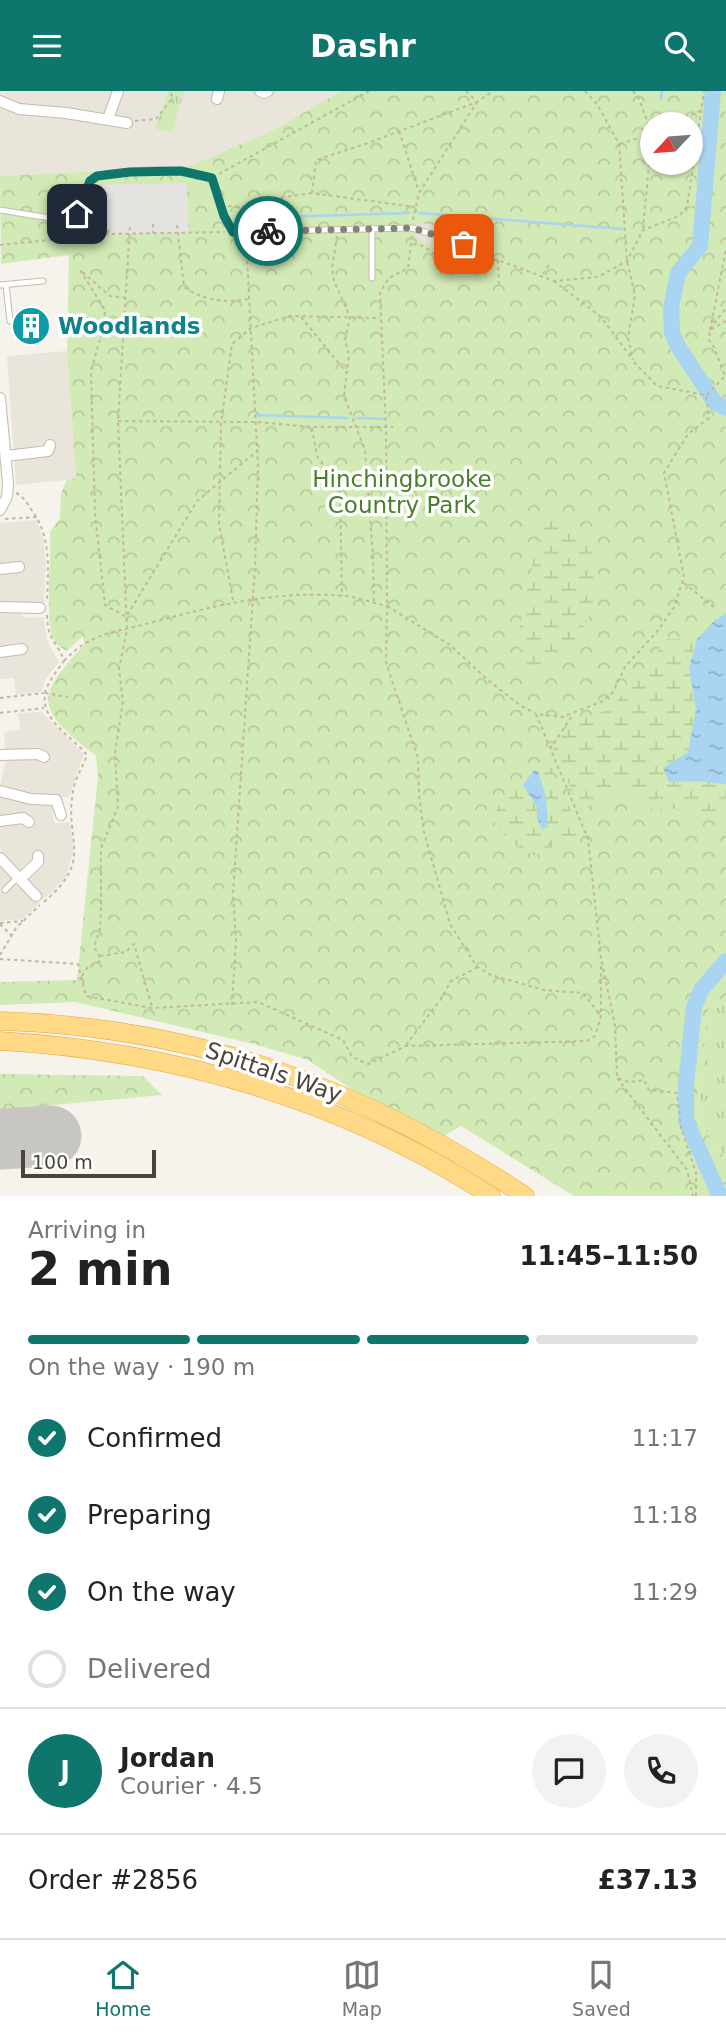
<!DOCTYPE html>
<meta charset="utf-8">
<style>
:root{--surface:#fff;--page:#f2f2f2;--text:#222;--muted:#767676;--line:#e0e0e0;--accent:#0f766e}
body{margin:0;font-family:"DejaVu Sans",sans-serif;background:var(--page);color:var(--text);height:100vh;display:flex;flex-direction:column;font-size:26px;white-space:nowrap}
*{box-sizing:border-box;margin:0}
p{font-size:23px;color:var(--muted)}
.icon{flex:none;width:38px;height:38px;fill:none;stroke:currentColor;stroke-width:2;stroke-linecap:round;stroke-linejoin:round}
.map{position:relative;height:1105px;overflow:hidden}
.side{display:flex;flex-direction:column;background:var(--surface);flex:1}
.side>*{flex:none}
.needle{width:46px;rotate:244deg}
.buttons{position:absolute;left:640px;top:21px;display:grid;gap:14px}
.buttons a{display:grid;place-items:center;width:63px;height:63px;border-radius:50%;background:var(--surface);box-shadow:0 2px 5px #0004;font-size:35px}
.scale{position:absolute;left:21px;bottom:18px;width:135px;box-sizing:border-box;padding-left:7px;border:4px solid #4b4439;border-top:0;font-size:19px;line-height:24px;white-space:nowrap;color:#4b4439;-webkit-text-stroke:5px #fff;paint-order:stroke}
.pin{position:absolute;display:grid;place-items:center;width:60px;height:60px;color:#fff;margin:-30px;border-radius:14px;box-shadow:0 4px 10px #0006}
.courier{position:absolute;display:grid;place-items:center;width:70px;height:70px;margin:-35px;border:5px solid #0f766e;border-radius:50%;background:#fff;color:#222;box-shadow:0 2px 9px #0007}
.summary em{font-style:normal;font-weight:700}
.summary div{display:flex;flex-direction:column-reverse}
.summary{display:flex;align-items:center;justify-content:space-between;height:119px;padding:0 28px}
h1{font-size:46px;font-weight:700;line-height:52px}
.bar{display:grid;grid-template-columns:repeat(4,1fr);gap:10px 7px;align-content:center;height:84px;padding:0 28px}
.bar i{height:9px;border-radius:5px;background:var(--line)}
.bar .active{background:var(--accent)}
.bar p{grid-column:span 4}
.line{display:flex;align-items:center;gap:18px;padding:0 28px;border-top:2px solid var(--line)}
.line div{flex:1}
.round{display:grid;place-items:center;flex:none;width:74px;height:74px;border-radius:37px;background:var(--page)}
ol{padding:0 28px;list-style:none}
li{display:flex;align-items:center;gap:21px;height:77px}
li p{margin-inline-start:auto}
li .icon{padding:7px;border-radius:50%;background:var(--accent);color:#fff;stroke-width:4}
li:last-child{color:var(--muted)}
li i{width:38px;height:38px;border:4px solid var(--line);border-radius:50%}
header{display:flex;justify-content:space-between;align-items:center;height:91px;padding:0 28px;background:var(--accent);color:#fff;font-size:32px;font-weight:700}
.tabs{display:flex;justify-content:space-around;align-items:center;height:98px;border-top:2px solid var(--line);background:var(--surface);font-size:19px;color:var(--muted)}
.tabs a{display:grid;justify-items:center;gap:4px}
.tabs .active{color:var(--accent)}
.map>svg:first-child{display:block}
.residential{fill:#eae5da}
.grass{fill:url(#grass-tufts)}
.forest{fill:url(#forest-crowns);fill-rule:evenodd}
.wetland{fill:url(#wetland-marsh)}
.parking{fill:#e5e3e0}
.water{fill:url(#water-ripples)}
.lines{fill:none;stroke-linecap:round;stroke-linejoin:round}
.stream{stroke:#a9d4f2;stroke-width:2.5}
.river{stroke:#a9d4f2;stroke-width:16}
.runway{stroke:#c8c6c3;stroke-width:61}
.service-casing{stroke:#c2bbae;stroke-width:7}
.minor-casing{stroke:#c2bbae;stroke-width:12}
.trunk-casing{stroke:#e0a43c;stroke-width:19}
.path{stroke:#c4b79f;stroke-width:2;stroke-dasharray:3.5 3.5;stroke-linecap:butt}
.service{stroke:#fff;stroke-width:5}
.minor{stroke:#fff;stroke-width:10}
.trunk{stroke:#ffd985;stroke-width:18}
.done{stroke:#878178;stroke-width:7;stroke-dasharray:0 12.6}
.route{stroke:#0f766e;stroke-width:9}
.labels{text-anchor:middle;stroke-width:7;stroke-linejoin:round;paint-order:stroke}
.culture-label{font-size:23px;font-weight:bold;fill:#0d838f;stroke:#fff;text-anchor:start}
.park-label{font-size:23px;fill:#4a7f2a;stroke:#fff}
.street-label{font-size:23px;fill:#4b4439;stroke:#fff}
</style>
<header><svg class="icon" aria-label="menu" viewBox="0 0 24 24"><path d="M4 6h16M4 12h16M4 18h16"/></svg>Dashr<svg class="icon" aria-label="search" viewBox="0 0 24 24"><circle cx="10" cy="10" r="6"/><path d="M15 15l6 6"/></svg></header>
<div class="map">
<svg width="726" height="1105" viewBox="0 0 726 1105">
<defs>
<pattern id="grass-tufts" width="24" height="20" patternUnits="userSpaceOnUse" patternTransform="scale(1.75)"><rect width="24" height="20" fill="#d2eab5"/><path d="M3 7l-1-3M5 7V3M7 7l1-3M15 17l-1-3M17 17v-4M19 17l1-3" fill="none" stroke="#b6ca9c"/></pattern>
<pattern id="forest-crowns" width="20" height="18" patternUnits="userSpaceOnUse" patternTransform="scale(1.75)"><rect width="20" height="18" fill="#d2eab5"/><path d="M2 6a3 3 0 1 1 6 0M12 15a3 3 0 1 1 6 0" fill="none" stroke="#b6ca9c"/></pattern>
<pattern id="wetland-marsh" width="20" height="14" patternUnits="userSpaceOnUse" patternTransform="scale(1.75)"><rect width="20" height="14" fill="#d2eab5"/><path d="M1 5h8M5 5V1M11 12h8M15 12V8" fill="none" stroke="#b6ca9c"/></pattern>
<pattern id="water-ripples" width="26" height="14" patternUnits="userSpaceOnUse" patternTransform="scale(1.75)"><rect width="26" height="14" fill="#a9d4f2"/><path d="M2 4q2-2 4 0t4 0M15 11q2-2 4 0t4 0" fill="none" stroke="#8caec5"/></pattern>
</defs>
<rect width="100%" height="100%" fill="#f6f3ec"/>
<path class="residential" d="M0 0H341L274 39 187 76 0 85Z
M67 260 76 388 16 394 7 265Z
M36 429 43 447 46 471 44 513 0 514V432Z
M0 520 19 521 25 527 44 526 47 550 59 571 45 589 42 601 16 604 14 587 0 588Z
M42 621 84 663 69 706 30 705 0 697 6 667 4 641 20 638 18 622Z
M0 705 51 711 54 732 70 731 74 759 65 788 43 809 2 766 0 753Z
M0 773 40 812 23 828 0 830Z"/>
<path class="grass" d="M168 0H184L172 41 155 38Z
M726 905V1068L697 1027 708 919Z"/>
<path class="forest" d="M341 0H726V905L708 919 697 1027 726 1068V1105H574L461 1035 444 1045 366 1008 308 969 254 953 75 911 0 914V891L77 889 98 684 96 665C38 619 32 609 84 554L83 545 67 560C60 556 55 553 52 544 45 519 52 469 50 440L60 428 61 403 66 390 76 387 67 260 69 164 1 173 0 85 187 76 274 39ZM653 33H691V72H653Z
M0 983 143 985 162 1004 0 1019Z"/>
<path class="wetland" d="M548 428C558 433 569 436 577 442 590 451 594 466 596 480 600 529 569 557 538 589H529L517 549 537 451Z
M667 548H697L689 577 696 618 688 661 669 691 697 690 726 693V719L700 726 677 718H649L620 699 581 719 553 657 568 633 611 618Z
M545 663 582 744 567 752 564 747 551 753 553 757 535 765 509 751 494 731 497 717Z"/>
<path class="parking" d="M187 92 189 141 97 144 95 94Z
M418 132 464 138 465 167 440 160 415 146Z"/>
<path class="water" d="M726 522V693L697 690 669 691 663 677 688 661 696 618 689 577 697 548 715 529Z
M534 679 538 680 546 706 548 736 542 738 537 728V716L523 694Z"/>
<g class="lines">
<path class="stream" d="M661 8 662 0
M419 122 622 138
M248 127 409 122
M256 324 347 327
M357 327 385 328"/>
<path class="river" d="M713 0 700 155 678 182 671 217 672 242 678 255 715 312 726 317
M720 1105 686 1030V993L694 916 701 899 726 870"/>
<path class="runway" d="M0 1048 51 1045"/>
<defs>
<path id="service" d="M0 119C17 121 61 132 75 124 87 117 82 94 94 86 104 80 168 77 180 80 191 82 201 85 212 87L224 125 233 141 412 137 464 153
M372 137V187
M0 194 43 190
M6 194 10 230
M5 799 18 786"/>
<path id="minor" d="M260 0 264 2 268 0
M217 8 219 0
M0 10 19 18 66 22 127 32
M108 28 118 0
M0 307 8 392 7 406 0 419
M6 365 48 360 50 354
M0 478 19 476
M0 516 40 517
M0 561 22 558
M0 664 38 663 44 666
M0 700 31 708 56 709 61 724
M0 730 23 727 29 731
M0 767 36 805
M20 788 38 771V765"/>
<path id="trunk" d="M0 930C197 936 362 996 525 1105
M0 950C174 960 344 1009 491 1105"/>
</defs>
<use href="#service" class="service-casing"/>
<use href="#minor" class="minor-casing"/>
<use href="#trunk" class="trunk-casing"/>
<path class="path" d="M466 0 476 10
M585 0 597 13 619 53 627 170 635 204 628 247 633 269
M633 0 639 8 652 43 643 137
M135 30 156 28 171 9 172 0
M672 33 700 20
M399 40 419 101
M620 53 651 43
M219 83 369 0
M312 102 316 69 368 52 477 11 493 0
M228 115 243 116 259 106 271 108 312 102 414 116
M413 129 419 102 477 11
M153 133V142
M177 134 184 196C205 210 224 212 249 208
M108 142 109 135
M337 145 332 177 334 190 350 226 345 249 349 264 344 305 365 359 373 466 374 512
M412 145 408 177 389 187 380 201 386 337 387 515 450 554 489 590 521 615 535 622
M413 153 423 155 436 164 460 169H498L554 190 598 186 627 170 643 139 679 125 687 116 704 0
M0 154 108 143 225 141
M498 169 499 196
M543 183 550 172
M554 190 601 226 631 266
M126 207 110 205 80 179 105 219 104 234 91 280 95 423 105 514 126 526 197 410 257 360
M301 226 346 281
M710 238 726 217
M710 239 726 158
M634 271 657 295 705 304
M707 304 725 285 714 256 709 249 710 239 726 230
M118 330 257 331 312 336H393
M312 337 317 365 340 398 342 505
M16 402C23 405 27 412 31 418 52 446 48 478 47 511
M5 428 37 426
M684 492 716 518
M233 509 219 433 221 332 232 253 251 237 290 225 380 227
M64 570C91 541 114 542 150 532 217 514 275 499 346 505 359 507 374 512 387 515L386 572 418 667 419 705 424 741 450 833 477 876 491 884 544 899 583 902 601 925
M45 602 68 606
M0 607 44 602
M0 622 44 617
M550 658 572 625
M549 752 553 757
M44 811C95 767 64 752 73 700 75 687 83 676 87 664 71 644 33 625 48 594 52 586 58 578 64 570 57 549 48 552 47 524
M0 832 23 830
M0 833 11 844
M0 864 16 837 40 814
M100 865 126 861 134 853 152 916
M0 868 78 873 86 905 152 917 258 911 343 949 352 966 368 973 406 955 587 950 595 945 601 925V871
M82 885 88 876 99 871 100 866 94 856 100 838 101 820V757L118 716 115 662 123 610 119 578 127 539 118 330 130 134
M232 914 236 851 233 802 255 476 258 376 246 147
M406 954 441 908 451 890 476 877
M617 987 687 1079 693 1105
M696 1105V1082L681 1036 677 1002 649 999 644 989 629 991 617 987 615 934 601 867 588 748 536 623 562 626 603 610 613 601 625 576 659 538 674 516 684 486 664 382 688 343 709 327 706 304"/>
<use href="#service" class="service"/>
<use href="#minor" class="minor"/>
<use href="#trunk" class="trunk"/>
</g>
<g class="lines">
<path class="done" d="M268 140 412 137 464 153"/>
<path class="route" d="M77 123 90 90 97 85 130 81 181 80 212 87 224 125 233 141 268 140"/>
</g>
<defs>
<symbol id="building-disc" viewBox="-11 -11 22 22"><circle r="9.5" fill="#0f9aa8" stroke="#fff"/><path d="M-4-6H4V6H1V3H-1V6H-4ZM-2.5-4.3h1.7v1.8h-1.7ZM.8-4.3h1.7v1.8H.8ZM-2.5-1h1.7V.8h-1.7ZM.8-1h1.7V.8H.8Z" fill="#fff"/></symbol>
</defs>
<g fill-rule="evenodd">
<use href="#building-disc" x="9" y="213" width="44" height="44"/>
</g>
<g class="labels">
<g class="culture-label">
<text x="58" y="243">Woodlands</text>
</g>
<g class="park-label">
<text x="402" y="396">Hinchingbrooke<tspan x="402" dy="26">Country Park</tspan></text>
</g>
<g class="street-label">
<text transform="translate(274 981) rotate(19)" y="8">Spittals Way</text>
</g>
</g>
</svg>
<div class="buttons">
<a><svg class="needle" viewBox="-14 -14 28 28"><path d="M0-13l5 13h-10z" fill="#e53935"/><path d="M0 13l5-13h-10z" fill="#767676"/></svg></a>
</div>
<div class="scale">100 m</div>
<div class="pin" style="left:464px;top:153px;background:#ea580c"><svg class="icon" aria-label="bag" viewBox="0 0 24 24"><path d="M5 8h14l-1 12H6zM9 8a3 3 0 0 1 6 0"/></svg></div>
<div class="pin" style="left:77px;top:123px;background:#1f2937"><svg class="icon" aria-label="home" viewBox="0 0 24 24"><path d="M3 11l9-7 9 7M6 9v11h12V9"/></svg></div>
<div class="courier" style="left:268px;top:140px"><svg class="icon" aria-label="bike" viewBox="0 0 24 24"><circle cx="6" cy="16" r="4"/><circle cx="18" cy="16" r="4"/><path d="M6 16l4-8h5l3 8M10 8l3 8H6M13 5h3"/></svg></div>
</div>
<section class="side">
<div class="summary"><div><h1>2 min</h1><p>Arriving in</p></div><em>11:45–11:50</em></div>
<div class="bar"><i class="active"></i><i class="active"></i><i class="active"></i><i></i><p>On the way · 190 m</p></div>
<ol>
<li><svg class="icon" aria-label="check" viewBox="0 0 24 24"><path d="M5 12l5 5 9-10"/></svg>Confirmed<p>11:17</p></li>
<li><svg class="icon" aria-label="check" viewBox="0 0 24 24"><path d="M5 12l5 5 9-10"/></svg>Preparing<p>11:18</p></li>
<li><svg class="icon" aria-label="check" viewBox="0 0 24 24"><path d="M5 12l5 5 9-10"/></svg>On the way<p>11:29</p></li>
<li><i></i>Delivered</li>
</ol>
<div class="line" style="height:126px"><b class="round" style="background:var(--accent);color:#fff">J</b><div><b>Jordan</b><p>Courier · 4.5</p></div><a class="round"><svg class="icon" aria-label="chat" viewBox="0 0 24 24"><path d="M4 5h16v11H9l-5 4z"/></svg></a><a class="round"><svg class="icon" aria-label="phone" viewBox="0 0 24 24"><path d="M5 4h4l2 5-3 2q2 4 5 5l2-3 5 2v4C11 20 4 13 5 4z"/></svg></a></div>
<div class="line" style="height:91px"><div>Order #2856</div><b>£37.13</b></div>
</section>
<nav class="tabs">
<a class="active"><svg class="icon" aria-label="home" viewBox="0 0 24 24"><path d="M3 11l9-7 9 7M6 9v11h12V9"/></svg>Home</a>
<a><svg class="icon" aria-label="map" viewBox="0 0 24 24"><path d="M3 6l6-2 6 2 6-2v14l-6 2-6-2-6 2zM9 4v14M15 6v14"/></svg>Map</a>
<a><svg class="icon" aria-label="saved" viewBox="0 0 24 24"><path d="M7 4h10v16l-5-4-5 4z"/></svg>Saved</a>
</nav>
